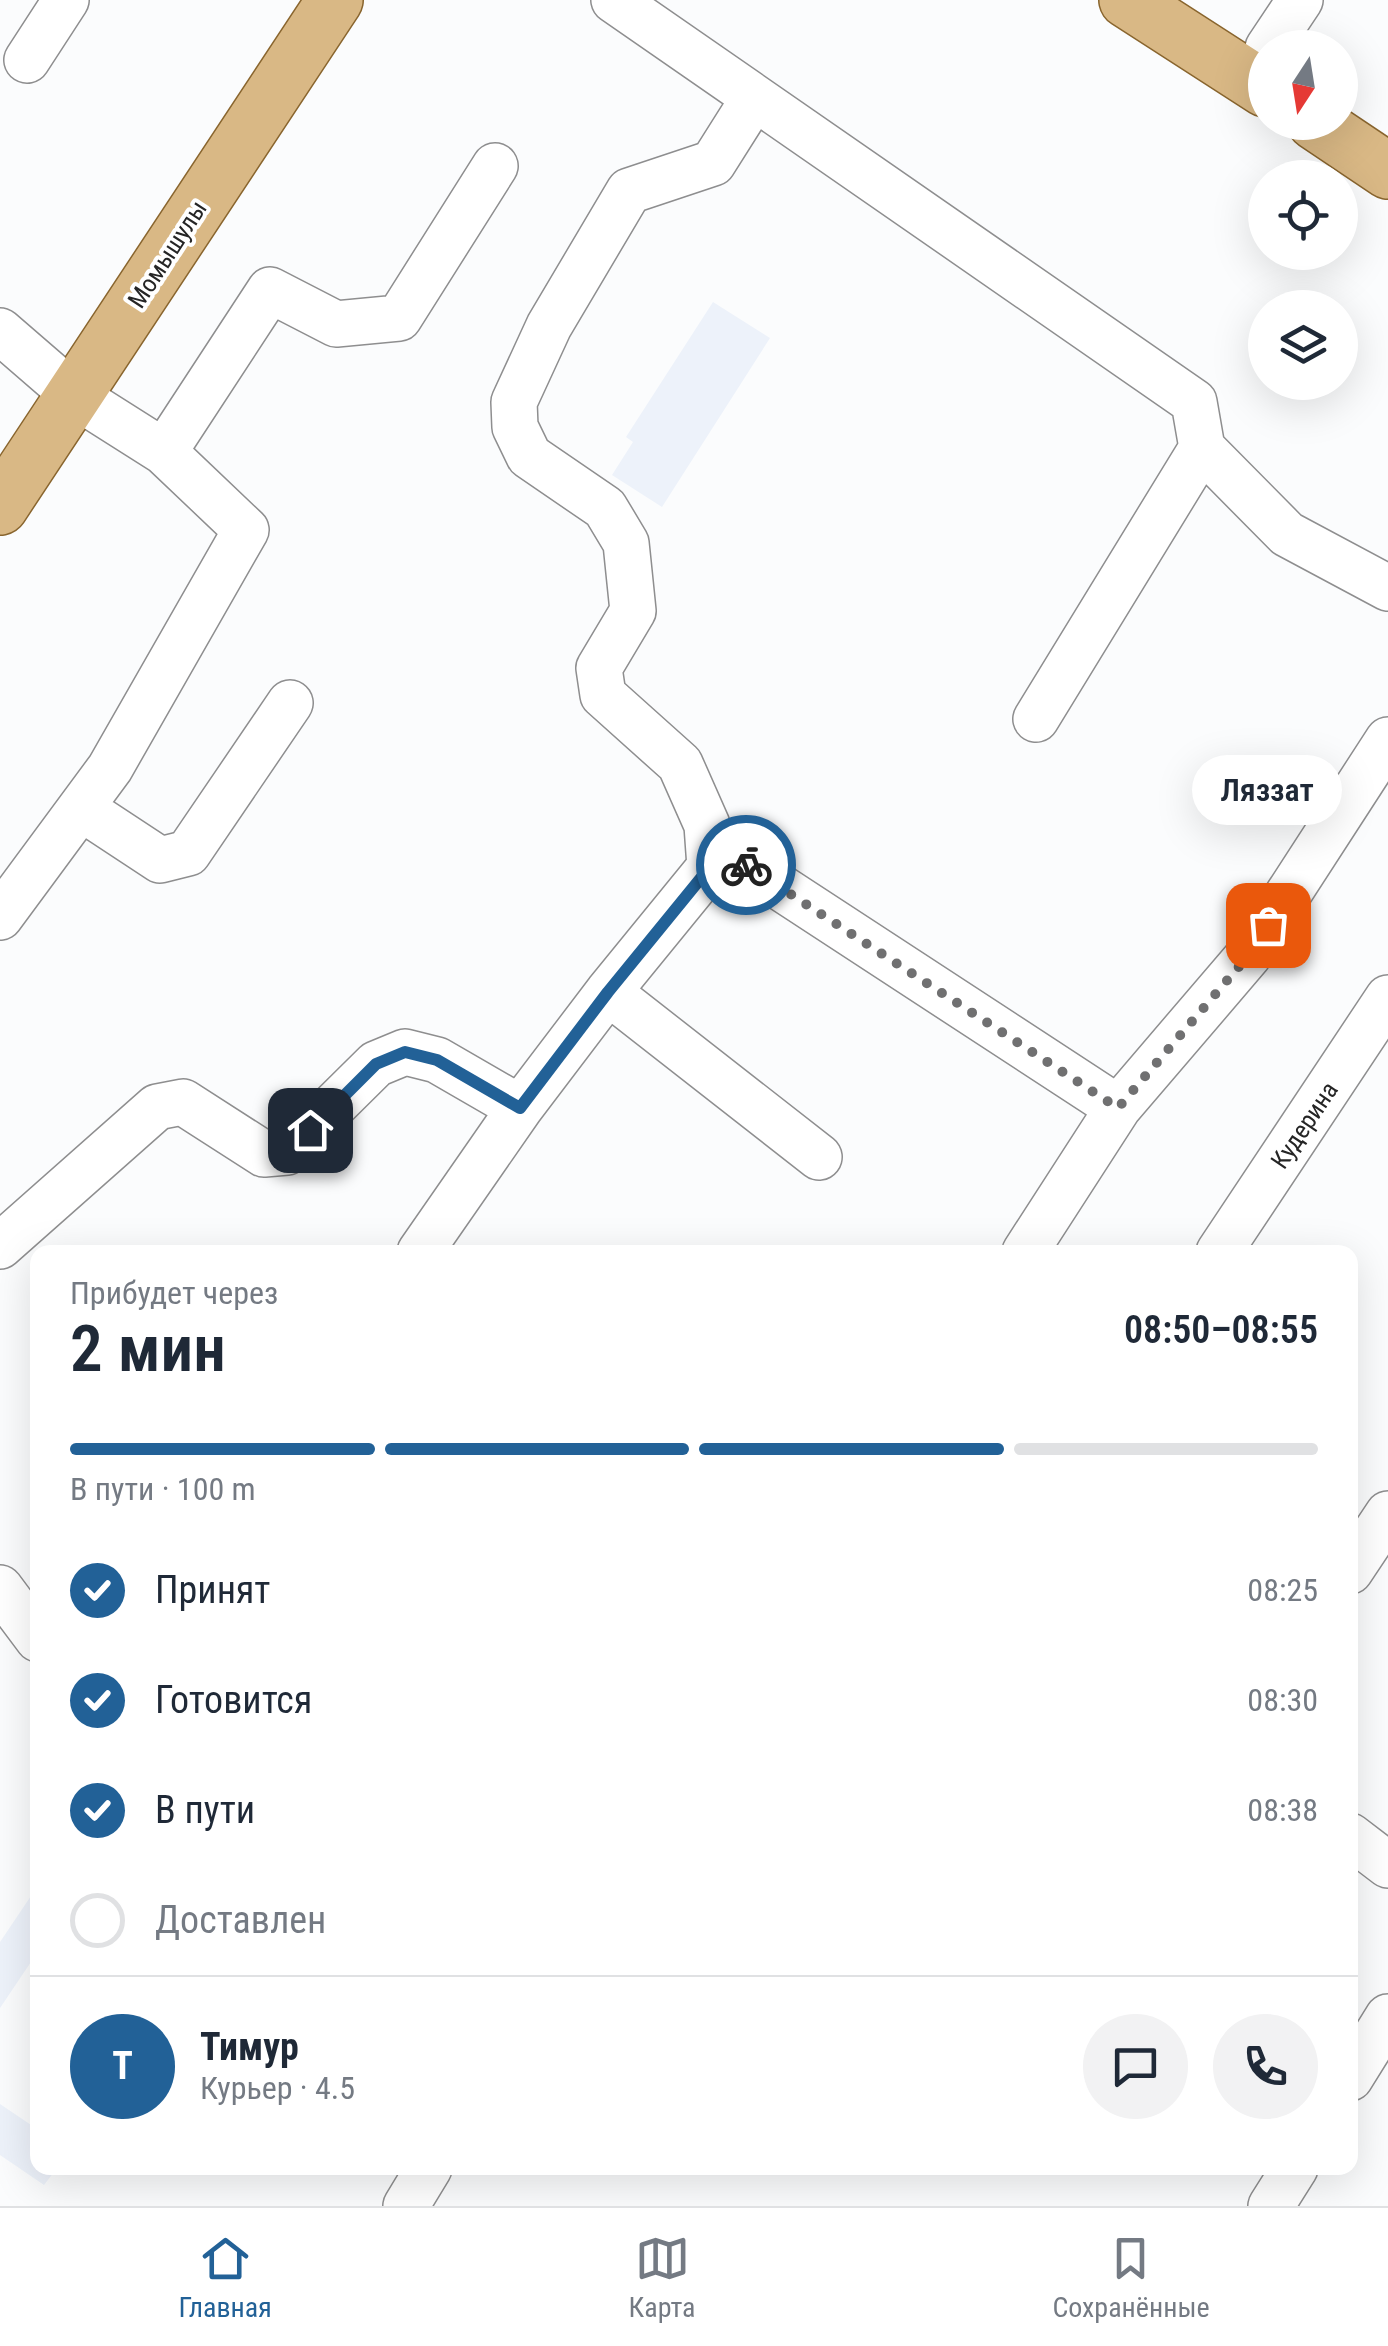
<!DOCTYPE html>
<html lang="ru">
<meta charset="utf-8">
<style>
:root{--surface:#fff;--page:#f2f2f3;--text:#1f2937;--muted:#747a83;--line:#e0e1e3;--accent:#226197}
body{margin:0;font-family:"Roboto Condensed",sans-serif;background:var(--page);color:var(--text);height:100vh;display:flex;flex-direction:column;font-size:38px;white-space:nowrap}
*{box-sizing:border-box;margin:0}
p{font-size:32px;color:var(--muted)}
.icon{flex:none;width:55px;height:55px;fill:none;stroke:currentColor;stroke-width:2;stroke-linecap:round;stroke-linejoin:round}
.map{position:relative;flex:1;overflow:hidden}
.details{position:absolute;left:30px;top:1245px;width:1328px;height:930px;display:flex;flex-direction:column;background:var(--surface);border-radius:20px;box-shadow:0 10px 40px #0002}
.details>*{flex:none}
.needle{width:65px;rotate:192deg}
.tools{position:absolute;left:1248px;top:30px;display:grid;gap:20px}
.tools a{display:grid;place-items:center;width:110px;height:110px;border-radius:50%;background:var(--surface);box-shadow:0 10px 40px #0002;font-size:50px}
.pin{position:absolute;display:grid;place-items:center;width:85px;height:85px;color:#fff;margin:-42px;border-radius:20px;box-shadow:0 5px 15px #0006}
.courier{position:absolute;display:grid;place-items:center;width:100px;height:100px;margin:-50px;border:8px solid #226197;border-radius:50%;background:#fff;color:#222;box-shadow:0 2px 12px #0007}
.bubble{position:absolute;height:70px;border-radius:35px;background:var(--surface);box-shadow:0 10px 40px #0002;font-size:32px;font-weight:600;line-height:70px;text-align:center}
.headline em{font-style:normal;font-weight:600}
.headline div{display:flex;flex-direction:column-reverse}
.headline{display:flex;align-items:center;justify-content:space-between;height:170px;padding:0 40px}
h1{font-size:65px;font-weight:600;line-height:75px}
.bar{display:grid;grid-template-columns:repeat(4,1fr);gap:15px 10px;align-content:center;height:120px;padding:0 40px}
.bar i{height:12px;border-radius:8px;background:var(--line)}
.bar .current{background:var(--accent)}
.bar p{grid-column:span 4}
.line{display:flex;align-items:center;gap:25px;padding:0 40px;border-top:2px solid var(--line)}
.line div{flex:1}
.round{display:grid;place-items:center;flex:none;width:105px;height:105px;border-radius:52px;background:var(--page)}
ol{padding:0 40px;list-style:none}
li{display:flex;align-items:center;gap:30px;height:110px}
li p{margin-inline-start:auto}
li .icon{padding:10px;border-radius:50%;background:var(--accent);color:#fff;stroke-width:4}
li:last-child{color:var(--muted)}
li i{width:55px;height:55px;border:5px solid var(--line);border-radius:50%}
.dock{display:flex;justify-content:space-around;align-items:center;height:140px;border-top:2px solid var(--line);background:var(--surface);font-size:28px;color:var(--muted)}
.dock a{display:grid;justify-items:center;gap:5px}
.dock .current{color:var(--accent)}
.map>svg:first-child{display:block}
.built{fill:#edf2fa}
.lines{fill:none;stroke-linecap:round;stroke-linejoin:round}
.minor-casing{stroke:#8e8e8f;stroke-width:48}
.major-casing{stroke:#89652e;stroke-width:58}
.minor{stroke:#fff;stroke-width:45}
.major{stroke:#d9b885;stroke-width:55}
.done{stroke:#707071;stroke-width:10;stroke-dasharray:0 18}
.route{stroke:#226197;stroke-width:12}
.labels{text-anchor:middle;stroke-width:8;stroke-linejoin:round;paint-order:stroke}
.street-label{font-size:25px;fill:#252525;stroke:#fff}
</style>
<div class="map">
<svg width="1388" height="2206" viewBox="0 0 1388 2206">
<rect width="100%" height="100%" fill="#fbfcfd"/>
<path class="built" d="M713 302 770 338 662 507 612 475 633 442 626 437Z
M37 1887V1953L0 2008V1942Z
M0 2104 37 2129 38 2168H57L44 2185 0 2155Z"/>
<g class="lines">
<defs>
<path id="minor" d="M614 0 1194 402 1202 448 1287 534 1388 588
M1268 48 1300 0
M27 60 66 0
M0 331 74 395 164 452 246 530 110 768 0 917
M164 452 270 290 336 324 399 318 495 166
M1036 719 1202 448
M81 808 160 860 188 853 290 703
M710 867 740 861 1118 1108
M608 992 819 1157
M0 1246 157 1107 183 1102 264 1154 287 1152 376 1064 405 1052 437 1060 520 1108
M420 1252 520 1108 608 992 710 867 707 825 680 764 603 695 599 668 633 611 626 543 605 508 529 456 515 427 514 402 549 326 629 191 713 163 754 98
M1025 1252 1118 1108 1248 956 1388 740
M1219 1252 1388 998
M1350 1571 1388 1514
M0 1588 38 1639
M1350 1836 1388 1865
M1350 2078 1388 2017
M406 2206 429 2168
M1271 2206 1295 2168"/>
<path id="major" d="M1127 0 1265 89
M1315 122 1388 171
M0 507 335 0"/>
</defs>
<use href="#minor" class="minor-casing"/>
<use href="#major" class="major-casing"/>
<use href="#minor" class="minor"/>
<use href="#major" class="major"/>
</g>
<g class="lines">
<path class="done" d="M746 865 1118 1108 1248 956 1268 925"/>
<path class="route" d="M310 1130 376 1064 405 1052 437 1060 520 1108 608 992 710 867 740 860 746 865"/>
</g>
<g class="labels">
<g class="street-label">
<text transform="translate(167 254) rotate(-57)" y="9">Момышулы</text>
<text transform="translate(1304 1125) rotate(-56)" y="9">Кудерина</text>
</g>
</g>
</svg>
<div class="tools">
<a><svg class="needle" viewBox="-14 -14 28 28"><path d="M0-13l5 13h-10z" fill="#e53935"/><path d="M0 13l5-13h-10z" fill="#747a83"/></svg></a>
<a><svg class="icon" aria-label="locate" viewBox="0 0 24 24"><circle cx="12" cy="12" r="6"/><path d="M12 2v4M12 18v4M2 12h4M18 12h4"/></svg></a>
<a><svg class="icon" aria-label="layers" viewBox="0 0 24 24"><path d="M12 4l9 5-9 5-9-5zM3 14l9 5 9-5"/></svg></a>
</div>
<div class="pin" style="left:1268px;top:925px;background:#ea580c"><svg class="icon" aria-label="bag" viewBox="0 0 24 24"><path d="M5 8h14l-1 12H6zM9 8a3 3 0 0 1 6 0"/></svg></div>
<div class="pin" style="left:310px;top:1130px;background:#1f2937"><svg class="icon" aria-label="home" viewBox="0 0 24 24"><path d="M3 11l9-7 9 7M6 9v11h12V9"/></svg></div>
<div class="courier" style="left:746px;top:865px"><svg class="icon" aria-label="bike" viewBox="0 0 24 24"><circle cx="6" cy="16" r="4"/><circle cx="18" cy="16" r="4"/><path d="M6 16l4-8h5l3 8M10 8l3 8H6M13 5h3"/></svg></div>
<div class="bubble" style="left:1192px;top:755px;width:150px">Ляззат</div>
<section class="details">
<div class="headline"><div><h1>2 мин</h1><p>Прибудет через</p></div><em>08:50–08:55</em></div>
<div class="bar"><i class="current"></i><i class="current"></i><i class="current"></i><i></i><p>В пути · 100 m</p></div>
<ol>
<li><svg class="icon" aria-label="check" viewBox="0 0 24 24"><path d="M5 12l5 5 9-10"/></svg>Принят<p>08:25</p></li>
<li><svg class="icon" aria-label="check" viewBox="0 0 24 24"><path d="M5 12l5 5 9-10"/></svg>Готовится<p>08:30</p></li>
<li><svg class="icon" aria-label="check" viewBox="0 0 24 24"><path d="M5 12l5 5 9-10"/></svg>В пути<p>08:38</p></li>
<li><i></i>Доставлен</li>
</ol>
<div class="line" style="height:180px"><b class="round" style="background:var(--accent);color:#fff">Т</b><div><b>Тимур</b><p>Курьер · 4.5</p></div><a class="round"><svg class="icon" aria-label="chat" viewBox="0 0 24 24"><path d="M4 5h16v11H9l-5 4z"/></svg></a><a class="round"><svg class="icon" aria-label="phone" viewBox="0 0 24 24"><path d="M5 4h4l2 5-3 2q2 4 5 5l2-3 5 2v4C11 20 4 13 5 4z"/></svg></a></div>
</section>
</div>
<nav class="dock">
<a class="current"><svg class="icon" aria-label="home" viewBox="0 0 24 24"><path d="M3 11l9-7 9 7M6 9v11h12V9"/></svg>Главная</a>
<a><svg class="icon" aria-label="map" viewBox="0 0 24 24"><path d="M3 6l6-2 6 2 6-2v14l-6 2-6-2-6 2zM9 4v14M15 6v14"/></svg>Карта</a>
<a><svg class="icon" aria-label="saved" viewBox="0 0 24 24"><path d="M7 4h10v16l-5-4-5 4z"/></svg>Сохранённые</a>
</nav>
